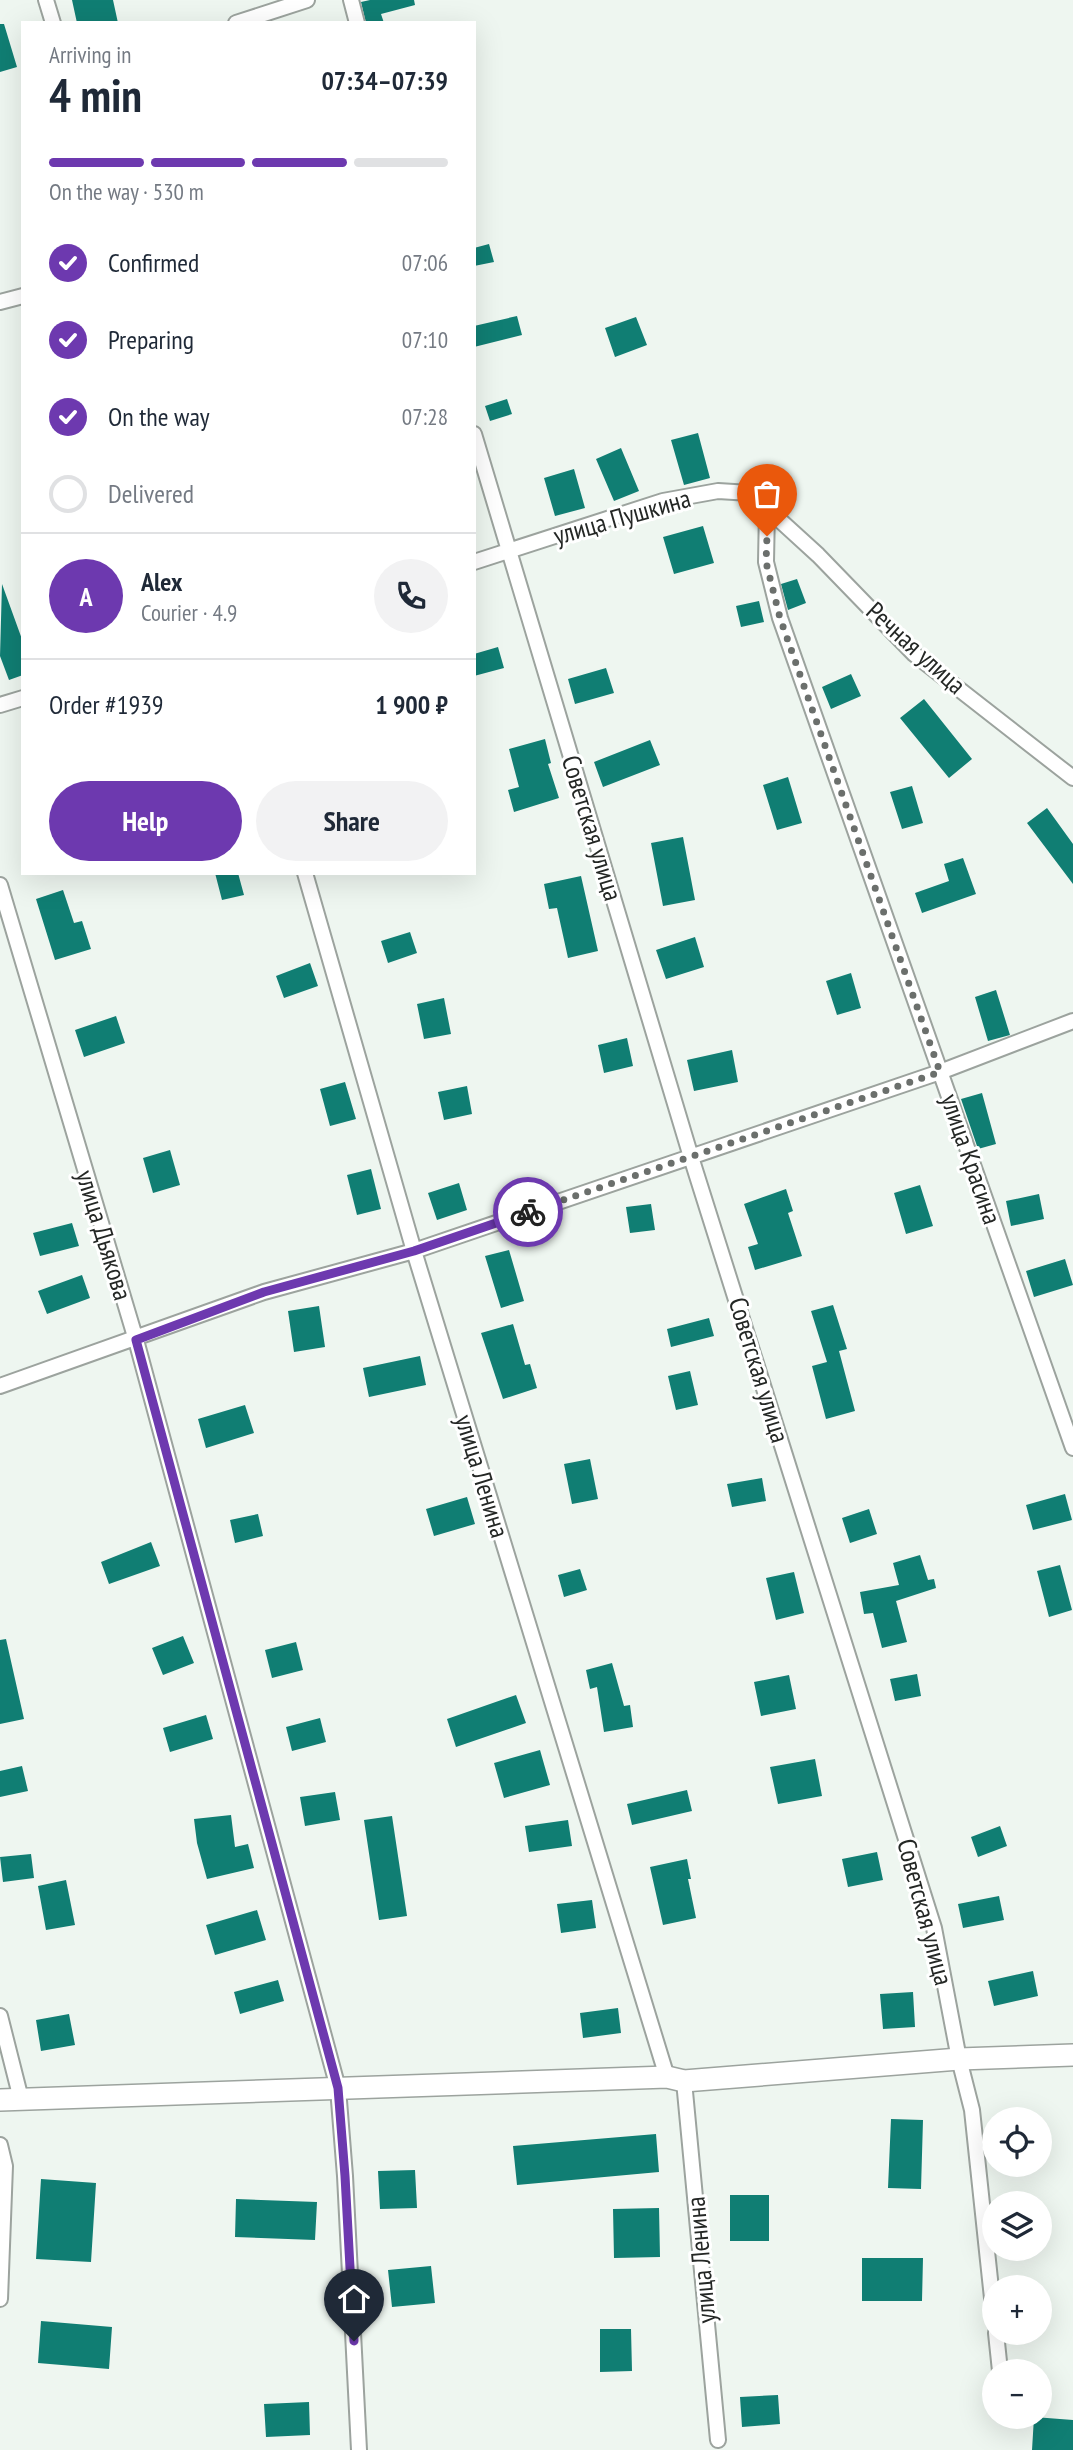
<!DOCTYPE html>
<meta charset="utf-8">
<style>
:root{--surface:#fff;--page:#f2f2f3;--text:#1f2937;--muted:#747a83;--line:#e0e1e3;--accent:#6d39af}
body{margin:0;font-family:"PT Sans Narrow",sans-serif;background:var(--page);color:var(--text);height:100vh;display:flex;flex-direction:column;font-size:26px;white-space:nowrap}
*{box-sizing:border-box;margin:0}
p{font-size:23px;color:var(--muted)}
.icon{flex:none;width:38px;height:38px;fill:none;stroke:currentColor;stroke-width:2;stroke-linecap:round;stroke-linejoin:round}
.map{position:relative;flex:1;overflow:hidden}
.side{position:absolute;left:21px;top:21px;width:455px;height:854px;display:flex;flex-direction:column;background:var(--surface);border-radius:0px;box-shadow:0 7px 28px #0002}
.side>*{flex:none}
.tools{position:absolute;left:982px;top:2107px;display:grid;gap:14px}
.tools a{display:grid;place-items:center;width:70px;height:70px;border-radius:50%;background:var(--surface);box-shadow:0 7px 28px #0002;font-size:35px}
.pin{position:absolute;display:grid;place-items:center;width:60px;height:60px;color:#fff;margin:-72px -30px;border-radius:50% 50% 50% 0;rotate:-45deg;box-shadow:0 0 7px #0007}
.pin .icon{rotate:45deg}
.courier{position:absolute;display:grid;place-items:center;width:70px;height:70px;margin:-35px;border:5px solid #6d39af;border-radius:50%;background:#fff;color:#222;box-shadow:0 2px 9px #0007}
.headline em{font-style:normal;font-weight:600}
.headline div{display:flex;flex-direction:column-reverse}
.headline{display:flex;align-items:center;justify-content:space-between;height:119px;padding:0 28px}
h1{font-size:46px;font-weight:600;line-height:52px}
.bar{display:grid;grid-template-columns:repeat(4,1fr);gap:10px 7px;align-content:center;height:84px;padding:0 28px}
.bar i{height:9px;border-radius:5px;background:var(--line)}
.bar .current{background:var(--accent)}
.bar p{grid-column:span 4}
.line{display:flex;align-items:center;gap:18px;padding:0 28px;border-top:2px solid var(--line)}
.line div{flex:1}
.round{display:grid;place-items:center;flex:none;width:74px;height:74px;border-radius:37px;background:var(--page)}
ol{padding:0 28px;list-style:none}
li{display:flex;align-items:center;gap:21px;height:77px}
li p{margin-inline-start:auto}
li .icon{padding:7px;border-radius:50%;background:var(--accent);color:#fff;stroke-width:4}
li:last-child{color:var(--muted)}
li i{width:38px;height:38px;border:4px solid var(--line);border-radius:50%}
.primary-button{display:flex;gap:14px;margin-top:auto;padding:14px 28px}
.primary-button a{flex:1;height:80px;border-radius:42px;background:var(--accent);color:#fff;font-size:28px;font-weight:600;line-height:80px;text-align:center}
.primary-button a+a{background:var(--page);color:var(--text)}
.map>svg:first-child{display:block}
.building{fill:#107e73}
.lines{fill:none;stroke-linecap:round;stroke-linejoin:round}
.minor-casing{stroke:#9ca39e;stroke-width:18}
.secondary-casing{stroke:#9ca39e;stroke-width:24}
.minor{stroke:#fff;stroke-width:14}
.secondary{stroke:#fff;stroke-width:21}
.done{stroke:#6b6f6c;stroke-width:7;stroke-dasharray:0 12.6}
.route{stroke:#6d39af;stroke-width:9}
.labels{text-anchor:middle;stroke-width:6;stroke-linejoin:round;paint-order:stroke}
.street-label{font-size:26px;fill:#242725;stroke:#fff}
</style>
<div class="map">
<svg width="1073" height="2450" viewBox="0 0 1073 2450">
<rect width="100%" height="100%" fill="#eef6f0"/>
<path class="building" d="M72 0H113L118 23H77Z
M370 0H414L415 5 381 14 384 23H366L361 2Z
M0 24H4L17 67 0 72Z
M489 244 494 262 474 266V248Z
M517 316 522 335 474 347V326Z
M636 317 647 345 615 357 605 328Z
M507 399 512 414 490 421 485 406Z
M698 433 710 478 684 485 671 440Z
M621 448 639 491 614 501 596 459Z
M574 469 585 508 555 516 544 478Z
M703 526 714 563 674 574 663 537Z
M797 579 806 603 788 610 781 584Z
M2 584 23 642V675L9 680 0 656Z
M759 601 764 622 741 627 736 606Z
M498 647 504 668 474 676V654Z
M606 668 614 693 575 704 568 679Z
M851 674 861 696 831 709 822 687Z
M924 699 972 759 949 778 900 718Z
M545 739 551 763 548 764 559 798 514 812 508 790 519 787 509 749Z
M650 740 660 765 603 787 594 762Z
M788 777 802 823 777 830 763 785Z
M912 786 923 823 902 829 890 792Z
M1047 808 1073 844V884L1027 823Z
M683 837 695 900 663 906 651 843Z
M963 858 976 894 922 913 915 893 949 881 944 864Z
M215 873H238L244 895 222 900Z
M581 876 598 951 568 958 557 908 549 909 544 884Z
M63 890 74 923 82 921 91 949 55 960 36 899Z
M410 932 417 953 388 963 381 941Z
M695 937 704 967 666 979 656 950Z
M310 963 318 986 284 998 276 976Z
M851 973 861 1008 837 1015 826 981Z
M996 990 1010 1035 988 1041 975 997Z
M444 998 451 1034 424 1039 417 1004Z
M116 1016 125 1043 84 1057 75 1030Z
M627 1038 633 1066 604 1073 598 1045Z
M732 1050 738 1082 694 1091 687 1060Z
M345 1082 356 1119 330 1126 320 1089Z
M467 1086 472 1114 444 1120 438 1092Z
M982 1093 996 1144 978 1149 961 1099Z
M170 1150 180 1185 153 1193 143 1158Z
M371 1169 381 1209 357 1215 347 1175Z
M459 1183 467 1210 437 1220 428 1193Z
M920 1185 933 1226 906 1234 894 1193Z
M786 1189 793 1211 788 1213 802 1256 755 1270 748 1247 758 1244 744 1204Z
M1039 1194 1044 1219 1011 1226 1006 1201Z
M651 1204 655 1230 630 1233 626 1207Z
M72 1223 79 1246 40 1256 33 1233Z
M509 1250 524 1301 501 1308 485 1256Z
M1065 1259 1073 1285 1034 1297 1026 1271Z
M82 1275 90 1298 47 1314 38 1291Z
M833 1305 847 1349 839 1351 855 1411 826 1419 812 1366 827 1362 811 1311Z
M319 1306 325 1347 294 1352 288 1311Z
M709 1318 714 1336 671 1347 667 1329Z
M513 1324 525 1365 530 1364 537 1388 503 1399 481 1333Z
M420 1356 426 1385 369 1397 363 1368Z
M690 1371 698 1405 676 1410 668 1376Z
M245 1405 254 1433 206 1448 198 1419Z
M590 1459 598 1499 572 1504 564 1464Z
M762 1478 766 1501 732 1507 727 1484Z
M1065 1494 1072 1520 1033 1530 1026 1505Z
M467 1497 475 1524 434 1536 426 1509Z
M869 1509 877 1534 850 1543 842 1518Z
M258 1514 263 1536 235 1543 230 1520Z
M151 1542 160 1566 109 1584 101 1562Z
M920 1555 928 1580 934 1579 936 1588 896 1601 907 1642 882 1648 873 1613 864 1614 860 1592 899 1585 893 1563Z
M1060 1565 1072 1610 1049 1617 1037 1571Z
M580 1569 587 1590 564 1597 558 1575Z
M794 1572 804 1613 776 1620 766 1578Z
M183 1636 194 1663 163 1675 152 1648Z
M6 1639 24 1719 0 1724V1640Z
M296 1642 303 1670 272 1678 265 1650Z
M612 1663 624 1706 630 1705 633 1727 604 1732 597 1687 590 1689 586 1670Z
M917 1674 921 1696 895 1701 890 1679Z
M789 1675 796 1709 761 1716 754 1682Z
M516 1695 526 1723 456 1747 447 1719Z
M206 1715 213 1739 170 1752 163 1728Z
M320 1718 326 1742 292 1751 286 1727Z
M540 1750 550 1785 504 1798 494 1763Z
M815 1759 822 1796 778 1804 770 1767Z
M22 1766 28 1791 0 1797V1771Z
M687 1790 692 1811 632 1825 627 1804Z
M335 1792 340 1820 305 1826 300 1797Z
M231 1815 235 1847 248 1844 254 1868 207 1879 197 1843 194 1819Z
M392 1816 407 1916 379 1920 364 1820Z
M568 1820 572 1846 529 1852 525 1826Z
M1000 1826 1007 1846 978 1857 971 1837Z
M877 1852 883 1880 848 1887 842 1859Z
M31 1854 34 1878 3 1882 0 1857Z
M687 1859 691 1879H688L696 1918 663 1925 650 1867Z
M66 1880 75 1925 46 1930 38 1886Z
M999 1896 1004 1920 963 1928 958 1904Z
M592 1900 596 1928 561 1933 557 1904Z
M257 1910 266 1940 215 1955 206 1925Z
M1033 1971 1038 1996 994 2006 988 1981Z
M278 1980 284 2001 240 2014 234 1992Z
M913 1992 915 2027 883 2029 880 1994Z
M618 2008 621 2033 583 2038 580 2013Z
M69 2014 75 2045 41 2051 36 2020Z
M891 2119 923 2120 921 2189 888 2188Z
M656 2134 659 2172 517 2185 513 2146Z
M415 2170 417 2208 380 2209 378 2171Z
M41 2179 96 2183 91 2262 36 2259Z
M730 2195H769V2241H730Z
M236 2199 317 2202 315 2240 235 2237Z
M659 2208 660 2257 614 2258 613 2209Z
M862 2258H923L922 2301H862Z
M431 2266 435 2303 392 2307 388 2270Z
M41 2321 112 2327 109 2369 38 2363Z
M600 2329H631L632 2371 600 2372Z
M778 2395 780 2424 742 2427 740 2397Z
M309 2402 310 2435 266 2437 264 2404Z
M1034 2417 1073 2420V2450H1032Z"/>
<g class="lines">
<defs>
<path id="minor" d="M46 0 53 23
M351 0 357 23
M236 23 307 0
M0 302 23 296
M474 434 691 1157 934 1928 959 2059 972 2110 994 2317
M767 509 766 562 780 618 1073 1448
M474 562 663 501 718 491 750 493 818 555 914 654 1073 778
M0 705 23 698
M305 873 414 1251 667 2077
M0 885 136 1340 338 2088 345 2176 359 2450
M0 1386 264 1292 414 1251 940 1072 1073 1021
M0 2016 21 2099
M684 2081 718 2440
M0 2145 5 2166 0 2299
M996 2333 1000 2371"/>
<path id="secondary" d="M0 2100 667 2077 684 2081 959 2059 1073 2055"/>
</defs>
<use href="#minor" class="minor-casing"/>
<use href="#secondary" class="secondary-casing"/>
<use href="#minor" class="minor"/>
<use href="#secondary" class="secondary"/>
</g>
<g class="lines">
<path class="done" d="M528 1212 940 1072 780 618 766 562 767 536"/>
<path class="route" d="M354 2341 345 2176 338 2088 136 1340 264 1292 414 1251 528 1212"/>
</g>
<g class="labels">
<g class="street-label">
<text transform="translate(622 517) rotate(-16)" y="9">улица Пушкина</text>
<text transform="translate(916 648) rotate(42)" y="9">Речная улица</text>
<text transform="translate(592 828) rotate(73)" y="9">Советская улица</text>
<text transform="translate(971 1159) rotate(71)" y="9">улица Красина</text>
<text transform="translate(104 1235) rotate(73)" y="9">улица Дьякова</text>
<text transform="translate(759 1370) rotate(73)" y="9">Советская улица</text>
<text transform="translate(482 1476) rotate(73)" y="9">улица Ленина</text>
<text transform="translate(925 1912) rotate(75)" y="9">Советская улица</text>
<text transform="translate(701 2260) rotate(-95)" y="9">улица Ленина</text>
</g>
</g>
</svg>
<div class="tools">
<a><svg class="icon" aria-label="locate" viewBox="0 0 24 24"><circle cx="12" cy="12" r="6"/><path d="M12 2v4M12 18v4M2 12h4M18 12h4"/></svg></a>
<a><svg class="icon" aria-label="layers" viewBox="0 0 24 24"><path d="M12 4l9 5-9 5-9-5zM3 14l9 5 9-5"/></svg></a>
<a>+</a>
<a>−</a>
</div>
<div class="pin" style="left:767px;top:536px;background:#ea580c"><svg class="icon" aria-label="bag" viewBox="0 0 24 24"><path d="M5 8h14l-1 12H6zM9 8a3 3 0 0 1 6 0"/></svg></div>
<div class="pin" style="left:354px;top:2341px;background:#1f2937"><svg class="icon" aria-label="home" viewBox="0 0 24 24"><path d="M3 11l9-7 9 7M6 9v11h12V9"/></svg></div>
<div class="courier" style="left:528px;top:1212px"><svg class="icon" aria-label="bike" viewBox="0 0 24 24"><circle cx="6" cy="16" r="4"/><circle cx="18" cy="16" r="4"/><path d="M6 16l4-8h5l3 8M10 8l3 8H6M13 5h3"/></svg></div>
<section class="side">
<div class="headline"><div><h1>4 min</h1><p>Arriving in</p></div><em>07:34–07:39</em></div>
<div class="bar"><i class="current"></i><i class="current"></i><i class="current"></i><i></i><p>On the way · 530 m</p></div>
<ol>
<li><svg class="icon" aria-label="check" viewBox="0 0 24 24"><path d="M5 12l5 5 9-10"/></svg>Confirmed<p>07:06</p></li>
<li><svg class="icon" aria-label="check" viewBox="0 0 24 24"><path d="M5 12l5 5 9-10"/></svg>Preparing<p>07:10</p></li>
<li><svg class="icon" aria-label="check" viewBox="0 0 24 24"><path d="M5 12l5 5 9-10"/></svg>On the way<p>07:28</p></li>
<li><i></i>Delivered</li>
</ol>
<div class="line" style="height:126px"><b class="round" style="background:var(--accent);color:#fff">A</b><div><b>Alex</b><p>Courier · 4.9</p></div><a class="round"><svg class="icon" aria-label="phone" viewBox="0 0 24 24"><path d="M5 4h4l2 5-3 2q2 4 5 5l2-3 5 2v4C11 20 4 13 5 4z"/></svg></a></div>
<div class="line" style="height:91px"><div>Order #1939</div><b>1 900 ₽</b></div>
<div class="primary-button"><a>Help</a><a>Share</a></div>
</section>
</div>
